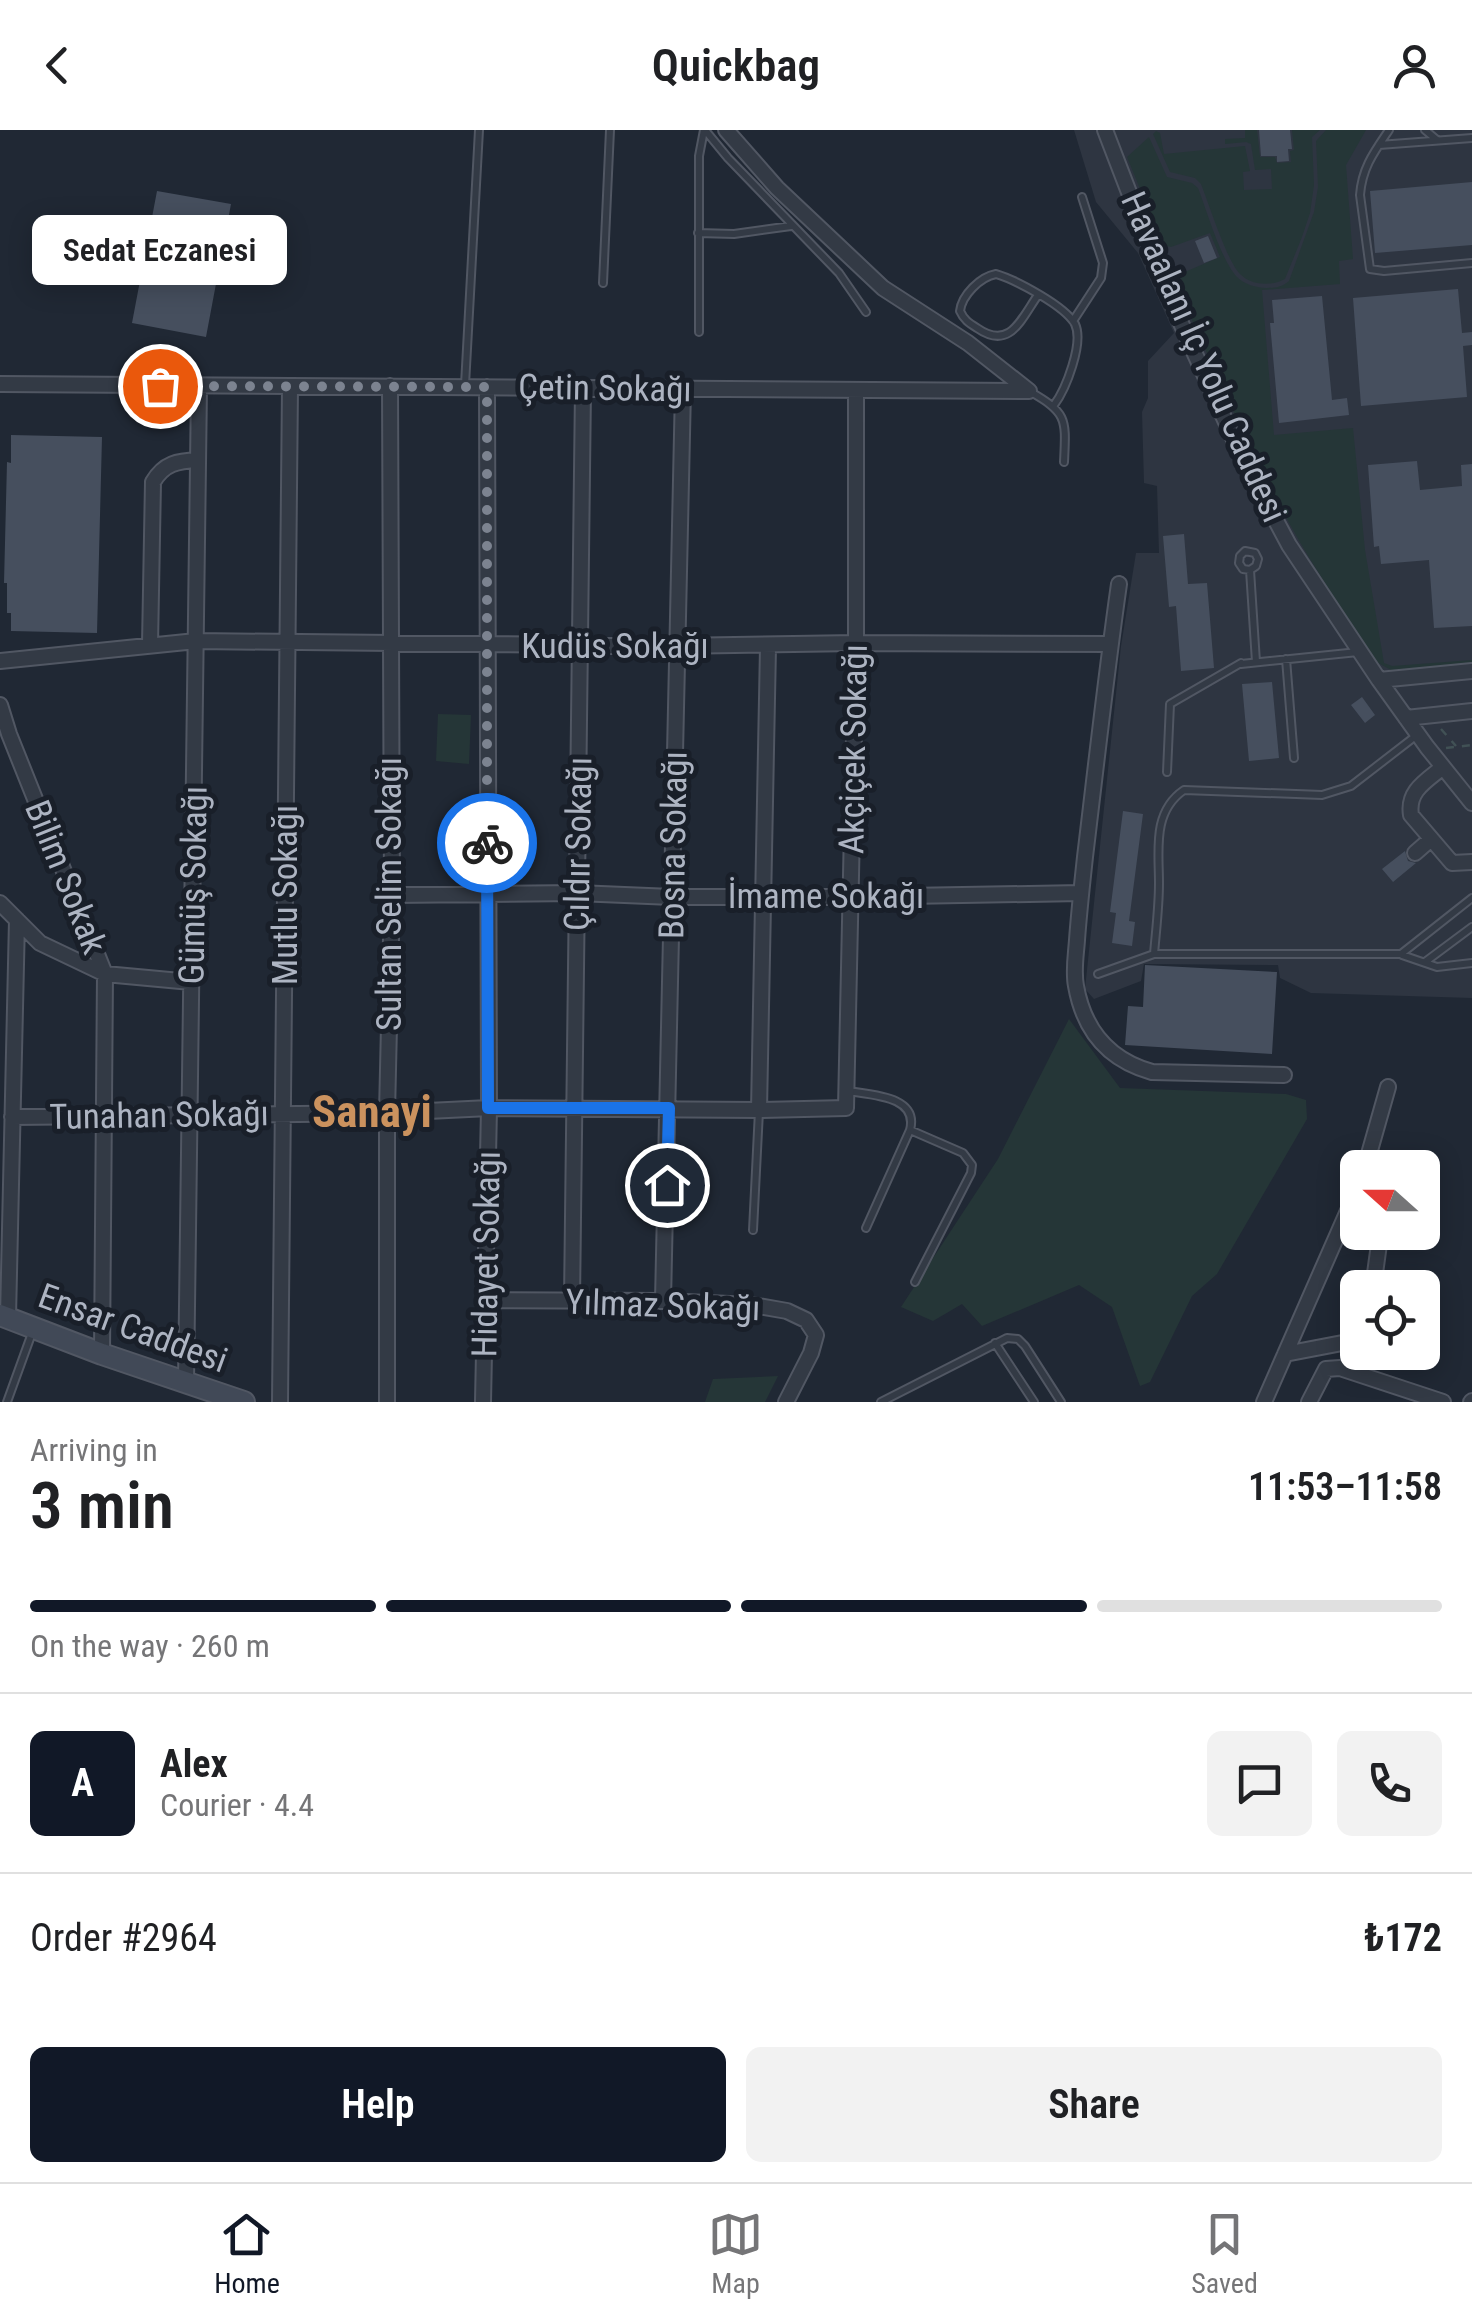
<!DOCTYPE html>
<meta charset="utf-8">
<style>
:root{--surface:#fff;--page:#f2f2f2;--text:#202124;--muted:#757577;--line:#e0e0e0;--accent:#111827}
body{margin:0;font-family:"Roboto Condensed",sans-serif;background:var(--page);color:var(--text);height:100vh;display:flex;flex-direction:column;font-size:38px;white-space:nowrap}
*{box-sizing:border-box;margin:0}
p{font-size:32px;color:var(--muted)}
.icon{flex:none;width:55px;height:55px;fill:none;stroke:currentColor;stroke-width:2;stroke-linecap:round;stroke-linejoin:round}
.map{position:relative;height:1272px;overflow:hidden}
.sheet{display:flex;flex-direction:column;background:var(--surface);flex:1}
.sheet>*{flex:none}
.needle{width:65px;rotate:291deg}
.buttons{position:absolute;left:1340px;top:1020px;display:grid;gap:20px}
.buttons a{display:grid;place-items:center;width:100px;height:100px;border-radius:15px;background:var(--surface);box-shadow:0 5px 25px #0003;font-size:50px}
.pin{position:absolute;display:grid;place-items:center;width:85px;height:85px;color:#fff;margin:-42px;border:5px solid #fff;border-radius:50%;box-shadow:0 2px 10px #0007}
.courier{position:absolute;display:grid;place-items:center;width:100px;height:100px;margin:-50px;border:8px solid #1a73e8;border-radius:50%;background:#fff;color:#222;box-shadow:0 2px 12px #0007}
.bubble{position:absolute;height:70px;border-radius:15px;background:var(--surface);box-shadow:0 5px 25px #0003;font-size:32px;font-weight:600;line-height:70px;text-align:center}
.head em{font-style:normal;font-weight:600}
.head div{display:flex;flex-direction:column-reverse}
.head{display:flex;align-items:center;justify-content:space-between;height:170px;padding:0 30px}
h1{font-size:65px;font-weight:600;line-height:75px}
.bar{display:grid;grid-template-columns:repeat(4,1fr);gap:15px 10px;align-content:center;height:120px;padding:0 30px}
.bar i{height:12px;border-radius:8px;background:var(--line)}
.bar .current{background:var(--accent)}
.bar p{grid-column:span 4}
.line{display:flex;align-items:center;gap:25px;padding:0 30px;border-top:2px solid var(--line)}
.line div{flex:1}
.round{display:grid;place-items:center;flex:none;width:105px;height:105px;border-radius:15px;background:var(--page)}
.button{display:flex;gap:20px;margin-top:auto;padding:20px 30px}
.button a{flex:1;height:115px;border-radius:15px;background:var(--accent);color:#fff;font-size:40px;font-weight:600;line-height:115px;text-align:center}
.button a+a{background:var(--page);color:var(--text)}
header{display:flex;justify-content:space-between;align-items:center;height:130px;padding:0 30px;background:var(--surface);font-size:45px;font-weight:600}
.tab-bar{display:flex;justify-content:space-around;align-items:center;height:140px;border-top:2px solid var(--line);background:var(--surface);font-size:28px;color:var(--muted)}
.tab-bar a{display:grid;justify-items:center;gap:5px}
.tab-bar .current{color:var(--accent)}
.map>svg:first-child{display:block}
.airport{fill:#2e3541}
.green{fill:#253637}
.building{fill:#464f5e}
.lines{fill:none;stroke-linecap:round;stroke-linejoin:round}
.lane-casing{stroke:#515763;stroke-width:10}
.street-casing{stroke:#515763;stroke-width:18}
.secondary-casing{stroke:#515763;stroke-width:24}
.path{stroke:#415155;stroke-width:2.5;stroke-dasharray:8 8;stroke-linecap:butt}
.lane{stroke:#333a45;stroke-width:6}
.street{stroke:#333a45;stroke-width:14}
.secondary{stroke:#414957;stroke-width:20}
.done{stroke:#7c8390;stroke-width:10;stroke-dasharray:0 18}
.route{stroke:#1a73e8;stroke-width:12}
.labels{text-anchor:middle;stroke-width:10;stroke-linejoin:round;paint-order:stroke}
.street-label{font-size:35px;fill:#adb4c2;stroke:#191f29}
.district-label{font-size:45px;font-weight:bold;fill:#cb925e;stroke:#191f29}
</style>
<header><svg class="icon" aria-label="back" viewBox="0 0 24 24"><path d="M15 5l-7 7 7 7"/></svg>Quickbag<svg class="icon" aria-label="person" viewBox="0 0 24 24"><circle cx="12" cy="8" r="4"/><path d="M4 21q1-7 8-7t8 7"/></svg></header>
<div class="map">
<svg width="1472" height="1272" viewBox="0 0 1472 1272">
<rect width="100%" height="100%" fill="#202834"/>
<path class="airport" d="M1074 0H1472V868L1311 863 1280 848 1278 835 1144 834 1141 851 1094 869 1085 859 1121 516 1136 423H1159L1157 356 1144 353 1142 282 1148 268V231L1174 203 1138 123 1096 72Z"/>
<path class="green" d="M1245 0H1257L1260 27H1275L1277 33 1291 32 1290 21 1294 20 1292 0H1320L1312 7 1314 55 1310 83 1302 107 1285 149C1272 156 1252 156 1240 144 1227 131 1209 74 1201 54L1195 48 1170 42 1153 4 1156 1 1160 3 1164 24 1245 16 1250 41 1243 42 1244 60 1272 59 1271 39 1255 40 1251 14 1246 12 1225 14V9L1245 8Z
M1326 0H1366L1346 35 1353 129 1339 131 1340 154 1262 160 1274 305 1353 298 1365 420 1384 533 1392 536 1472 530V534L1391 540 1378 533C1358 503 1337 473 1318 442 1262 353 1221 253 1177 157L1176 151 1180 144 1220 127 1210 103 1171 117 1163 115 1127 27 1149 7 1167 47 1192 53 1198 58C1207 81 1221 130 1237 147 1244 154 1256 158 1267 158 1276 158 1282 157 1289 151L1314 82 1318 57 1316 11Z
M438 584 471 585 469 634 436 631Z
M1069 889 1120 958 1286 964 1306 970 1307 989 1217 1144 1192 1166 1150 1252 1140 1256 1112 1177 1079 1155 982 1196 962 1174 933 1191 901 1177 998 1029Z
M778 1246 765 1272H705L713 1249Z"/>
<path class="building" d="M1259 0H1290L1292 19H1288L1289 31 1277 32V26H1261Z
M1472 52V115L1375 123 1370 61Z
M157 61 231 74 206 207 132 193Z
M1208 106 1217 128 1204 133 1195 111Z
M1458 159 1462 203 1472 202V215L1463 216 1467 267 1361 276 1353 168Z
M1322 166 1332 270 1347 268 1349 285 1279 293 1270 193H1274L1272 170Z
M11 305 102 307 97 503 11 501V483H7V453H4L7 332 11 333Z
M1417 331 1420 360 1462 356 1461 335 1472 334V496L1434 498 1429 430 1381 434 1379 416 1374 417 1368 335Z
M1184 404 1188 454 1207 453 1214 538 1181 541 1176 476 1169 477 1163 406Z
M1272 552 1279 628 1249 631 1242 554Z
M1362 567 1375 585 1365 593 1351 575Z
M1123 681 1143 684 1129 791 1135 792 1132 816 1112 813 1116 783 1110 782Z
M1405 721 1408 731 1416 733 1393 752 1382 739Z
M1145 835 1277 842 1272 924 1125 915 1128 876 1143 877Z"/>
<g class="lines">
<defs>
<path id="lane" d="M705 0 728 28 839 143 866 182
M1389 0C1374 22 1362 38 1360 65L1370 139 1384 141 1472 133
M1425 0 1437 10
M1379 15 1472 8
M698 103 734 104 791 96
M603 153 610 0
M1038 165C1021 189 1010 221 977 198 969 193 964 190 960 181 962 165 980 147 996 144 1016 150 1065 176 1075 194 1084 213 1066 259 1054 275
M1073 191 1101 148 1103 133 1082 67
M699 202V26L704 0
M465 255 479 0
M1029 261C1068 283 1066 289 1064 332
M1250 440 1243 439 1239 433 1240 426 1245 421 1255 423 1258 429 1256 436 1250 440 1256 532
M1286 529 1294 628
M1241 534 1358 522
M1167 642 1170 574 1241 533
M1154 824H1401L1472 768
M1402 825 1437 837 1472 833
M1425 832 1472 797
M1098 844 1154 824C1156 800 1159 777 1159 753 1159 720 1152 682 1184 660L1322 665 1351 656 1417 605
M848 961C872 965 919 966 910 1000L866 1098
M910 1000 963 1023 972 1035 971 1043 915 1152
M753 1100 759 981
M995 1213 1034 1272
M7 1272 32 1203
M881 1272 1007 1208 1018 1209 1025 1216 1061 1272"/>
<path id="street" d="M726 0 777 58 883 158 968 213 1029 261
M1105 0 1170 169 1241 325 1289 415 1379 550 1427 617 1472 673
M0 254 1029 261
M1119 454C1106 545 1096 636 1085 727 1082 755 1079 782 1077 810 1076 825 1073 841 1076 856 1084 901 1109 930 1152 942L1284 945
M150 515 153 352C164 333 178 331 198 330
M0 531 196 511 675 516 856 513 1110 514
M1379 550 1472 541
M0 575 9 604 105 844 102 1224
M1406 588 1472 581
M1443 637C1426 651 1407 661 1411 685L1452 733 1472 732
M1415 723 1431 709
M392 765 577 763 672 767H851L1081 763
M0 773 40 813 105 844 191 852
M759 980 768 517
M12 987 387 983 489 978 759 980 846 978 856 513V260
M1365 1038 1388 957
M1368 1102 1380 1107 1373 1158
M485 1170 663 1171 752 1175 787 1181 806 1190 816 1205 811 1223 786 1272
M572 1170 583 259
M663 1171C672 867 674 563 683 259
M8 1187 17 790
M1285 1224 1358 1210
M186 1253 199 257
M280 1272 290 257
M387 1272V983L392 765 390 256
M483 1272 489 978 487 257
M1264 1272 1358 1058
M1309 1272 1326 1239 1340 1238 1443 1272
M1471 1272 1472 1271"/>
<path id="secondary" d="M0 1185 102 1224 244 1272"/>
</defs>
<use href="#lane" class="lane-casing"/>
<use href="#street" class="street-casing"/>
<use href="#secondary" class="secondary-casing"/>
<path class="path" d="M1441 599 1456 616
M1446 618 1472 615"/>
<use href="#lane" class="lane"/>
<use href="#street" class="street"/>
<use href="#secondary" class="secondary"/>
</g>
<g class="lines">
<path class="done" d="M160 256 487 257V713"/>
<path class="route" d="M487 713 488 978H669L667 1055"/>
</g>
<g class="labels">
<g class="street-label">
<text transform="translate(1204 227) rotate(66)" y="12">Havaalanı İç Yolu Caddesi</text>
<text transform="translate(605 258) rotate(1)" y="12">Çetin Sokağı</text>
<text x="615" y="528">Kudüs Sokağı</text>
<text transform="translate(853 619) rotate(-89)" y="12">Akçiçek Sokağı</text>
<text transform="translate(578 714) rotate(-89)" y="12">Çıldır Sokağı</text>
<text transform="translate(673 715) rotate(-89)" y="12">Bosna Sokağı</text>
<text transform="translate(66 747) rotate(68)" y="12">Bilim Sokak</text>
<text transform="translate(193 755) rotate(-89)" y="12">Gümüş Sokağı</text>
<text transform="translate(389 764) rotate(-90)" y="12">Sultan Selim Sokağı</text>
<text transform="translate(285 765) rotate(-90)" y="12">Mutlu Sokağı</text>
<text x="826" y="778">İmame Sokağı</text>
<text transform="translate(159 985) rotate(-1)" y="12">Tunahan Sokağı</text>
<text transform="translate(486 1124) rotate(-89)" y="12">Hidayet Sokağı</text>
<text transform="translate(663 1175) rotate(2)" y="12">Yılmaz Sokağı</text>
<text transform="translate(133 1198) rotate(20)" y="12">Ensar Caddesi</text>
</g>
<g class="district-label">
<text x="372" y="997">Sanayi</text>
</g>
</g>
</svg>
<div class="buttons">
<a><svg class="needle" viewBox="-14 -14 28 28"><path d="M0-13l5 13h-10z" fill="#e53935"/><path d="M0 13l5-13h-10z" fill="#757577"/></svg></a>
<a><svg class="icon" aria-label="locate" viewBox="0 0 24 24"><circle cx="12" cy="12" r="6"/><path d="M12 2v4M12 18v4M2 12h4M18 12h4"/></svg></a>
</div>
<div class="pin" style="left:160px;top:256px;background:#ea580c"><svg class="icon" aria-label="bag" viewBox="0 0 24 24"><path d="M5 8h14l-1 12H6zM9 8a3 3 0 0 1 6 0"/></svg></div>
<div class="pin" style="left:667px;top:1055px;background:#1f2937"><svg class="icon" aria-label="home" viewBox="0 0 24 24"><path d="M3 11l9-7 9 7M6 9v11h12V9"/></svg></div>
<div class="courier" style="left:487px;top:713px"><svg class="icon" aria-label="bike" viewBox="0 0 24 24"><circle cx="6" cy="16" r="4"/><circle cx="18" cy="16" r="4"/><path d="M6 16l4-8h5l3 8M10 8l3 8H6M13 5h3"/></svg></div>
<div class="bubble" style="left:32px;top:85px;width:255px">Sedat Eczanesi</div>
</div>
<section class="sheet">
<div class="head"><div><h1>3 min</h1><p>Arriving in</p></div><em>11:53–11:58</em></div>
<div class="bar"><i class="current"></i><i class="current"></i><i class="current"></i><i></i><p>On the way · 260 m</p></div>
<div class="line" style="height:180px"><b class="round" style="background:var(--accent);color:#fff">A</b><div><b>Alex</b><p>Courier · 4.4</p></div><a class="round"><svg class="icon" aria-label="chat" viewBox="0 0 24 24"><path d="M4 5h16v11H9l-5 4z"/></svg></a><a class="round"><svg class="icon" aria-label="phone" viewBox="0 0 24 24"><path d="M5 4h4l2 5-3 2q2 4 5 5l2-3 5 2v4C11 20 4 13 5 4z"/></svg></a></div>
<div class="line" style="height:130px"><div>Order #2964</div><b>₺172</b></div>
<div class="button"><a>Help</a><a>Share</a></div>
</section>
<nav class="tab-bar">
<a class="current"><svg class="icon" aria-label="home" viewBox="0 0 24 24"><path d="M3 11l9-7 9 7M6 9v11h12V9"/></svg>Home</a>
<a><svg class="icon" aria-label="map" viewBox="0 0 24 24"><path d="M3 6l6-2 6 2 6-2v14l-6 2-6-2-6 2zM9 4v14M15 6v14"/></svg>Map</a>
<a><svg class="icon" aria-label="saved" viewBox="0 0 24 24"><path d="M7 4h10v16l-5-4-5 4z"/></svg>Saved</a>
</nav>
